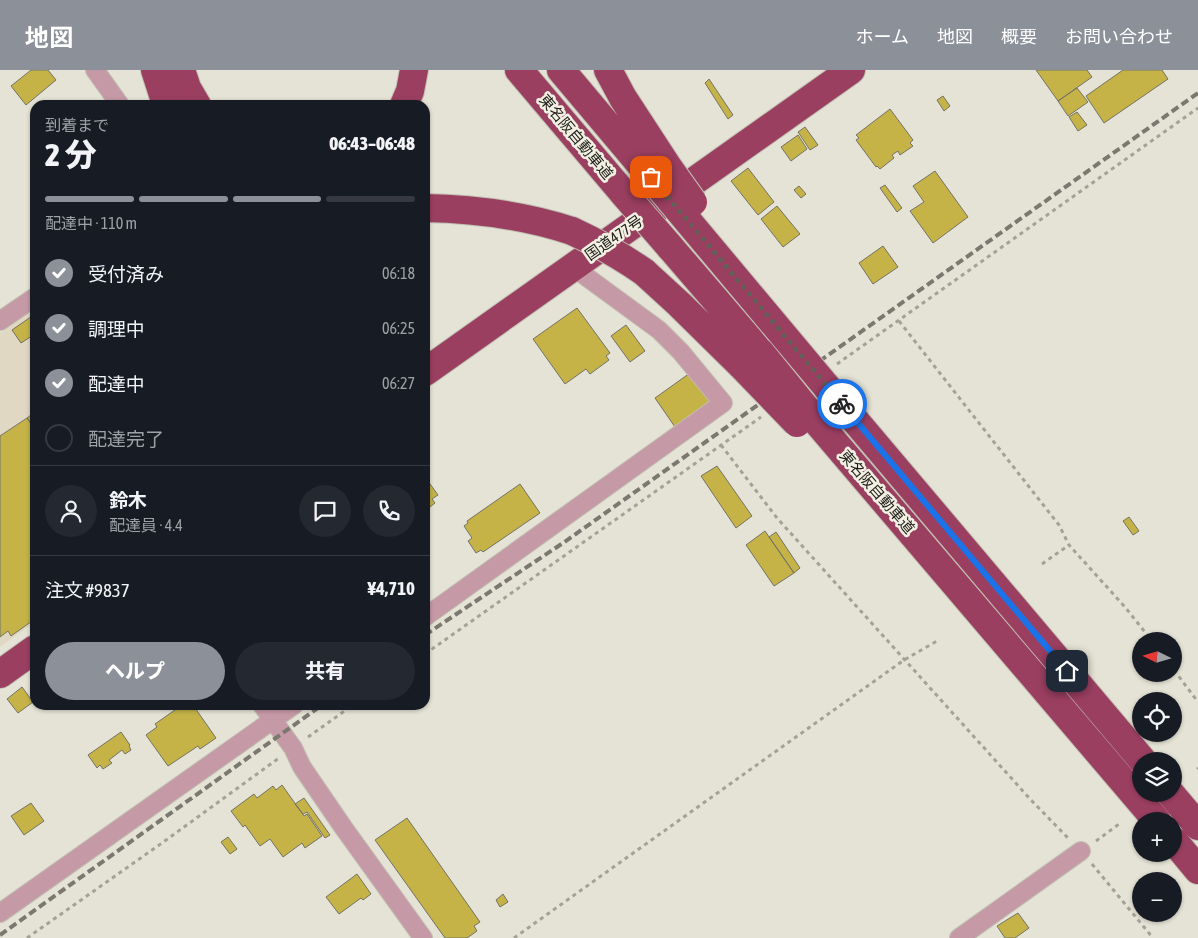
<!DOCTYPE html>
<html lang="ja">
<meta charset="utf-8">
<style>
:root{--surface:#171b24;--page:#242831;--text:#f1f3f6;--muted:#9ea1a6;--line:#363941;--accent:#8c9099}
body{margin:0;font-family:"Asap Condensed","Noto Sans JP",sans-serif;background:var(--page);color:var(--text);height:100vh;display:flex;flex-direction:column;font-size:19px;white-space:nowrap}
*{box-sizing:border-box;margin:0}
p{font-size:16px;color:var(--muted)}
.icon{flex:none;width:28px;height:28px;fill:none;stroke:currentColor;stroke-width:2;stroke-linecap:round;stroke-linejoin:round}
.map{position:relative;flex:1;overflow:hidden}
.sheet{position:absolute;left:30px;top:30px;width:400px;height:610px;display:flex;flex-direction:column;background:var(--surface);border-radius:15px;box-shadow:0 1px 4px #0004}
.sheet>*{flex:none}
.needle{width:32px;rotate:275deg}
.buttons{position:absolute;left:1132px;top:562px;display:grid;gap:10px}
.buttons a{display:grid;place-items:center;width:50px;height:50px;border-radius:50%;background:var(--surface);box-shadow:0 1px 4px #0004;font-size:25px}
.pin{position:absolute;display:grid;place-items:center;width:42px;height:42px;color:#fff;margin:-21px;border-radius:10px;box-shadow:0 2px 8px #0006}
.courier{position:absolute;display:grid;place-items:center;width:50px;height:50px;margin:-25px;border:4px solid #1a73e8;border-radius:50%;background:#fff;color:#222;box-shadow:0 1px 6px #0007}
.overview em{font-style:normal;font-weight:800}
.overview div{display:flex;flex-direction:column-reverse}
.overview{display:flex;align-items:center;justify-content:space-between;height:85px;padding:0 15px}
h1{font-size:32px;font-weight:800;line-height:38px}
.bar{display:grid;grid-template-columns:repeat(4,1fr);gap:8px 5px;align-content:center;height:60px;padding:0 15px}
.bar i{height:6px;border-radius:4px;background:var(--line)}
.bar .selected{background:var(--accent)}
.bar p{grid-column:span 4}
.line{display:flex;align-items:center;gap:12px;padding:0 15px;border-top:1px solid var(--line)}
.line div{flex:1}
.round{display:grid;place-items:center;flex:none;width:52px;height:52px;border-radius:26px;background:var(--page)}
ol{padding:0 15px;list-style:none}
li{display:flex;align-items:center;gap:15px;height:55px}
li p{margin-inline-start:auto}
li .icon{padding:5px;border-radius:50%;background:var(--accent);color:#fff;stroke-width:4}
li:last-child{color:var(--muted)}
li i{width:28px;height:28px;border:2px solid var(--line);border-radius:50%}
.action{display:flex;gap:10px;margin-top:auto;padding:10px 15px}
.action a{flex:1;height:58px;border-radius:30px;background:var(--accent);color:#fff;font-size:20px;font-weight:800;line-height:58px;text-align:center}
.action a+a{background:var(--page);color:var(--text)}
header{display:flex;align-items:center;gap:30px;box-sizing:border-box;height:70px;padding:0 25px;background:var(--accent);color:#fff}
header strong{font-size:24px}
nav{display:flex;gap:28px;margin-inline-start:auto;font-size:18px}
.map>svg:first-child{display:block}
.commercial{fill:#e1d8c3}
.building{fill:#c5b347;stroke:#747266}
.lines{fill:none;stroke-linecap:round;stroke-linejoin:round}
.street-casing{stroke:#c1bfb3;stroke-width:20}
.highway-casing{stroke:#c1bfb3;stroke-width:30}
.path{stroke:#a4a297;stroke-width:3;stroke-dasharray:4 4;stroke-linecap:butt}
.street{stroke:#c699a6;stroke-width:18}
.highway{stroke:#9b3f61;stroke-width:28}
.rail{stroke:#7a786f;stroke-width:4;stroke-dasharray:8 4;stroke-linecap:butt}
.highway-bridge-casing{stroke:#c1bfb3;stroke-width:30;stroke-linecap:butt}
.highway-bridge{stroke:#9b3f61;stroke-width:28}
.done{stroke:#626159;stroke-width:5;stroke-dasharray:0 9}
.route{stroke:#1a73e8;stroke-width:6}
.labels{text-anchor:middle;stroke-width:5;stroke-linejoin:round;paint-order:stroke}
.street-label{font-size:15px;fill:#1c1b16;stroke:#f2f0e3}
</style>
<header>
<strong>地図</strong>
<nav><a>ホーム</a><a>地図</a><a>概要</a><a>お問い合わせ</a></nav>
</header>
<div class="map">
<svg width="1198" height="868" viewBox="0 0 1198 868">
<rect width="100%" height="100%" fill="#e5e3d5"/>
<path class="commercial" d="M35 238V552L0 577V263Z"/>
<path class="building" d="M31 0H48L56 10 26 35 11 16Z
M1036 0H1087L1092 7 1058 31Z
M1123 0H1162L1168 9 1104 53 1086 26Z
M709 9 733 45 728 49 705 13Z
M1077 18 1088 32 1068 46 1058 31Z
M943 26 950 36 944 41 937 30Z
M890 39 913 70 910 73 913 76 900 85 898 81 892 85 894 88 880 99 877 96 876 97 856 70 859 68 856 65Z
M1077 42 1087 55 1078 61 1069 47Z
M805 57 818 75 810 80 798 62Z
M798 65 807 79 791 91 781 77Z
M748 98 774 132 758 145 731 111Z
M935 101 968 147 933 173 910 141 924 132 913 116Z
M885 115 902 138 897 142 880 118Z
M799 116 806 124 801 128 794 120Z
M777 136 800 164 783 177 761 149Z
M883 176 898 197 873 214 859 193Z
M577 238 610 283 606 286 609 290 590 304 586 299 565 314 533 269Z
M35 244V264L21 273 12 260Z
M626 255 645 281 630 292 611 266Z
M690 303 710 332 675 357 655 328Z
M35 342V359L27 348Z
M27 348 35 359V549L11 566 8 561 0 567V366Z
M717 396 752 446 736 458 701 406Z
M425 407 438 425 432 429 435 433 425 441Z
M520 414 540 443 483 482 481 480 476 483 468 471 472 468 464 456 468 453 467 451Z
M1129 447 1139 461 1133 465 1123 451Z
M765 461 794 503 774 516 746 475Z
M776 462 800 498 794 503 769 467Z
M22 617 33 632 18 643 7 629Z
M182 635H193L216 668 200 679 198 676 168 696 146 665 157 657 155 654Z
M121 662 130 675 129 676 131 680 125 684 122 680 109 690 112 693 103 699 100 695 97 698 88 685Z
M282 715 304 746 307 744 322 766 305 778 302 773 283 787 270 769 260 776 245 755 243 757 231 741 254 724 257 728 273 716 276 720Z
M304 728 330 765 325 768 307 742 303 744 295 734Z
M31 733 44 751 24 765 11 746Z
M407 748 480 852 474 856 477 861 467 868H445L375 770Z
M228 767 237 779 230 784 221 772Z
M357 804 371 824 363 830 361 828 339 844 326 827Z
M503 824 508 832 500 837 496 830Z
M1018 843 1029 858 1015 868H1005L997 856Z"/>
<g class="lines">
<defs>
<path id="street" d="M95 0 120 35
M0 251 35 227
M425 547 723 333 681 282 659 260 573 197
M262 635 293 678 302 697 343 757 423 868
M0 843 294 635
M959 868 1081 781"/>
<path id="highway" d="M155 0 164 28 168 35
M181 0 187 18 197 35
M519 0 624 124
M561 0 651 107
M608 0 623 28 666 94
M404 35 410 21 414 0
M425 138C476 139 524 145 572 161
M670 177 761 283
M644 202 679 234 742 296
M425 302 851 0
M826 316 1143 691
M817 352 1157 751
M0 604 35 579
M1171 724 1198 756
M1174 771 1198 800"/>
</defs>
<use href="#street" class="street-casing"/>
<use href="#highway" class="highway-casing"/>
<path class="path" d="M899 251 1059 455 1069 475 1125 537 1152 571
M837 294 1198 38
M721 375 777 448 1031 730 1068 768
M1042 494 1069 475
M425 584 761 347
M1174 600 1198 632
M308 667 353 635
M1197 699 1198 698
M1096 771 1119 754
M1092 794 1153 868
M27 868 162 773 279 688
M514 868 904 590 937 571"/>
<use href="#street" class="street"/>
<use href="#highway" class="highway"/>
<path class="rail" d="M425 565 563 473 1198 23
M0 865 322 635"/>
<defs>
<path id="highway-bridge" d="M666 94 693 132
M651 107 826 316
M624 124 670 177
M572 161C598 173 621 186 644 202
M761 283 817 352
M742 296 797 353"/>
</defs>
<use href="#highway-bridge" class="highway-bridge-casing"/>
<use href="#highway-bridge" class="highway-bridge"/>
</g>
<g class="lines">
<path class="done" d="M651 107 842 334"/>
<path class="route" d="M842 334 1067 601"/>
</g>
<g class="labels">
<g class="street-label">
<text transform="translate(576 67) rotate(50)" y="5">東名阪自動車道</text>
<text transform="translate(614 168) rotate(-35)" y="5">国道477号</text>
<text transform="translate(877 422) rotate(49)" y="5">東名阪自動車道</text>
</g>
</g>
</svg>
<div class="buttons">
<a><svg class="needle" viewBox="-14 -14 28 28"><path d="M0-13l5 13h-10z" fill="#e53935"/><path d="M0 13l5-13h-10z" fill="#9ea1a6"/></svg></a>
<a><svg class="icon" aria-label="locate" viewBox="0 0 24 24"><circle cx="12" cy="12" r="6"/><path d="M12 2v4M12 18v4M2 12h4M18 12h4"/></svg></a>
<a><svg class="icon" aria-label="layers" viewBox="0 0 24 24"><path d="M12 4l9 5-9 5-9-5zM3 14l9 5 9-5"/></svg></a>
<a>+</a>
<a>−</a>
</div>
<div class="pin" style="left:651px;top:107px;background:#ea580c"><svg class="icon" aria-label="bag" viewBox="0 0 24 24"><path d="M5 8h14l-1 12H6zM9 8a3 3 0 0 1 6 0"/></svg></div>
<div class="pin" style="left:1067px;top:601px;background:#1f2937"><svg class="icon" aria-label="home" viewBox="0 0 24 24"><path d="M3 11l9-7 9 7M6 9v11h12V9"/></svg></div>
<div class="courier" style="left:842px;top:334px"><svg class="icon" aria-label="bike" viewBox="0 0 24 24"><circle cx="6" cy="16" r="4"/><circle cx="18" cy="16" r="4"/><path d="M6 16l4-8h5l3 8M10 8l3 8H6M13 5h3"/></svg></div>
<section class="sheet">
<div class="overview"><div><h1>2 分</h1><p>到着まで</p></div><em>06:43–06:48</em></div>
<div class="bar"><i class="selected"></i><i class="selected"></i><i class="selected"></i><i></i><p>配達中 · 110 m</p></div>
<ol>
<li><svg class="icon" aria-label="check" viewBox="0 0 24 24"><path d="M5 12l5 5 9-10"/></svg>受付済み<p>06:18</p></li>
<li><svg class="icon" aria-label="check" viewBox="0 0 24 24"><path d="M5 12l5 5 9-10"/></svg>調理中<p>06:25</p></li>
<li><svg class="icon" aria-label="check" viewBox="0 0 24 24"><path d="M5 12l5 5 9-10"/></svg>配達中<p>06:27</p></li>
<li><i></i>配達完了</li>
</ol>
<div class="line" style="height:90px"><a class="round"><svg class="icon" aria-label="person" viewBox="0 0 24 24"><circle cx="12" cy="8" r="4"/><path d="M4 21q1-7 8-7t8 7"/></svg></a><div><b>鈴木</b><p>配達員 · 4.4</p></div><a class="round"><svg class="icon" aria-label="chat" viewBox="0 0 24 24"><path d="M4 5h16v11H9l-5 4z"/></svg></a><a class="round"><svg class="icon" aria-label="phone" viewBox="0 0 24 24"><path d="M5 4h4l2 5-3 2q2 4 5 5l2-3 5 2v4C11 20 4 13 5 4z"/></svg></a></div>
<div class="line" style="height:65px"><div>注文 #9837</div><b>¥4,710</b></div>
<div class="action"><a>ヘルプ</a><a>共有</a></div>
</section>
</div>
